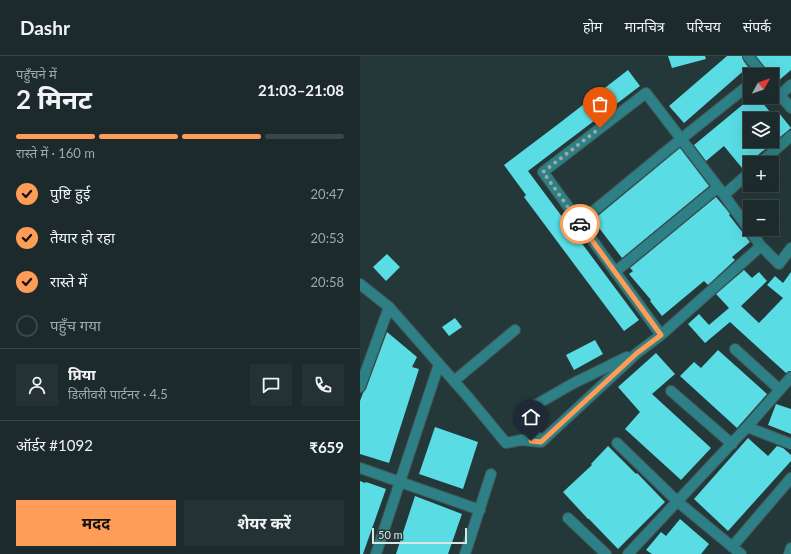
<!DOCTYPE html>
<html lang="hi">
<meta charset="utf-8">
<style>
:root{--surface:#1c2a2b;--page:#253233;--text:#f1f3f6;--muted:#a0a7a9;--line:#3a4647;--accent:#fe9c58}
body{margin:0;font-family:Lato,"Noto Sans Devanagari",sans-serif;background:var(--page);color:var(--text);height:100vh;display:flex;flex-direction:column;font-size:15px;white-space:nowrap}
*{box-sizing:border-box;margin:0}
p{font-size:13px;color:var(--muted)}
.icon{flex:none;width:22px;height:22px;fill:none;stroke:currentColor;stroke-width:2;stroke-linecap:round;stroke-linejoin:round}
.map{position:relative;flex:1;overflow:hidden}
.panel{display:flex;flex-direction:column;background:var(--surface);width:360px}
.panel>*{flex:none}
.needle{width:26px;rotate:50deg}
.buttons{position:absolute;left:383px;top:12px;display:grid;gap:8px}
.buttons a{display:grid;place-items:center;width:36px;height:36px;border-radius:0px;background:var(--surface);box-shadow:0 4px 16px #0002,0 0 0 1px var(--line);font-size:20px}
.scale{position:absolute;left:12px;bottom:10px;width:95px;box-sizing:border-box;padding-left:4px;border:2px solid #dae6e6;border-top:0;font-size:11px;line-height:14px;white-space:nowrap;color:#dae6e6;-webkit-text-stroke:3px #253839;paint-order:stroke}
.pin{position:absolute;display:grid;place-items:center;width:34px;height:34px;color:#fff;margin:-41px -17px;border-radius:50% 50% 50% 0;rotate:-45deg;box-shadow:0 0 4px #0007}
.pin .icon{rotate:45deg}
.courier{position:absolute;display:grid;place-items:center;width:40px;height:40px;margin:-20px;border:3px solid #fe9c58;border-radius:50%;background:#fff;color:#222;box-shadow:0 1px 5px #0007}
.headline em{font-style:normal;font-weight:700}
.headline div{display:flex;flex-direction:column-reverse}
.headline{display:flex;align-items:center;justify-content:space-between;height:68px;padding:0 16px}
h1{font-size:26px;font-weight:700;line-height:30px}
.bar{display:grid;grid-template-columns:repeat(4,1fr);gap:6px 4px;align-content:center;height:48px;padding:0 16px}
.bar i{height:5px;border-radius:3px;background:var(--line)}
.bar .on{background:var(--accent)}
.bar p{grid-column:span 4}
.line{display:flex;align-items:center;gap:10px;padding:0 16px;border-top:1px solid var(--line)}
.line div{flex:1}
.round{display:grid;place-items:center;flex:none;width:42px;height:42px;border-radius:0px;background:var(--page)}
ol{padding:0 16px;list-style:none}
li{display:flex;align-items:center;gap:12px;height:44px}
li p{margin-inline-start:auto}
li .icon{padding:4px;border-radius:50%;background:var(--accent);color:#111;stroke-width:4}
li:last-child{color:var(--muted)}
li i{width:22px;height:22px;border:2px solid var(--line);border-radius:50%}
.primary-button{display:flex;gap:8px;margin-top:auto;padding:8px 16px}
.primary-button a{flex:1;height:46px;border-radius:0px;background:var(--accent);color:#111;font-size:16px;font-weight:700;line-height:46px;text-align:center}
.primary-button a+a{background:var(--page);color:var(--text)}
header{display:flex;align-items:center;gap:24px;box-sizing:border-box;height:56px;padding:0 20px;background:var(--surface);border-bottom:1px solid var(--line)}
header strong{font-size:19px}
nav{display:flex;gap:22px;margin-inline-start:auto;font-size:14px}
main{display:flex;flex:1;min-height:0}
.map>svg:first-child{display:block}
.building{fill:#59dce4;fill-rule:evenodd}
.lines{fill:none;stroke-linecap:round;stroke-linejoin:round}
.minor-casing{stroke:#425455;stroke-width:12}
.minor{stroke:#2d8085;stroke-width:10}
.done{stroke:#9ba9a9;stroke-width:4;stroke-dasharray:0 7.2}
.route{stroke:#fe9c58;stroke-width:5}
</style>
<header>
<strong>Dashr</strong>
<nav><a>होम</a><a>मानचित्र</a><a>परिचय</a><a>संपर्क</a></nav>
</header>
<main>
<section class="panel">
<div class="headline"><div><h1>2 मिनट</h1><p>पहुँचने में</p></div><em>21:03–21:08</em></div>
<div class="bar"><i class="on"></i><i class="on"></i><i class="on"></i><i></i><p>रास्ते में · 160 m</p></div>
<ol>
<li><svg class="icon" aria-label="check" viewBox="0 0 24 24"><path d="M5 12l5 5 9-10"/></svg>पुष्टि हुई<p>20:47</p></li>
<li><svg class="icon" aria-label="check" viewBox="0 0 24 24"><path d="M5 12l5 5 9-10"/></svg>तैयार हो रहा<p>20:53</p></li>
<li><svg class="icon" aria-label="check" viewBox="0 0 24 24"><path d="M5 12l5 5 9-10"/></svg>रास्ते में<p>20:58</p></li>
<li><i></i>पहुँच गया</li>
</ol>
<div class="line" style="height:72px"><a class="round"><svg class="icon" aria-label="person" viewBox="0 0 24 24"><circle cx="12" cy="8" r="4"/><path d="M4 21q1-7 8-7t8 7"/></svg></a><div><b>प्रिया</b><p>डिलीवरी पार्टनर · 4.5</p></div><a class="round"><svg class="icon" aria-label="chat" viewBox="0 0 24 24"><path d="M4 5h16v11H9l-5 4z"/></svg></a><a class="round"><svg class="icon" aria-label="phone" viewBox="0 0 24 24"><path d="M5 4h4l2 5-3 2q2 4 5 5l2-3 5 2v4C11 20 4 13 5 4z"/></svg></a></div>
<div class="line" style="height:52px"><div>ऑर्डर #1092</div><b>₹659</b></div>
<div class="primary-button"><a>मदद</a><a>शेयर करें</a></div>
</section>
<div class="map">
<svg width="431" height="498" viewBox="0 0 431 498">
<rect width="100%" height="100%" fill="#253839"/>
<path class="building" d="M308 0H345L346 3 312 12Z
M367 0H382L383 4 388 11 324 67 309 50Z
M396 0H431V14L417 26 412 24V19H409L408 15Z
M268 14 280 30 168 115 279 264 264 275 164 141 166 139 144 109 197 69Z
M392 41H398L414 61 419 57 431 72 382 112 364 90 346 105 334 89ZM390 63H412V85H390V82L384 74 390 69Z
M320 92 349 130 348 131 262 202 233 164Z
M356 141 367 154 370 158 369 159 390 186 372 201 375 204 348 229 344 225 302 260 290 245 291 244 269 218 273 215 270 212Z
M27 198 40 211 26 225 13 211Z
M384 214 392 222 399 216 407 225 381 250 399 267 423 242 407 229 415 220 423 227 431 216V315H429L426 317 370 266 345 287 328 268 339 258 349 269 369 252 356 238Z
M95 262 102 271 89 280 82 271Z
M27 276 57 301 52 311 59 313 29 407 0 398V345L3 337 6 333Z
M235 284 243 298 214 314 206 299Z
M358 294 407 338 377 372 320 320 334 306 341 312Z
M296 297 315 318 292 338 351 392 321 424 265 373 280 356 258 331Z
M416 348 431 353V378L408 369Z
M75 371 118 386 103 433 59 418Z
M388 382 408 400 417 390 423 392 431 399V405L368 475 334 443Z
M248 390 276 418 277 417 305 446 258 493 229 463H228L203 436 232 409 231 408Z
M0 425 5 427 6 426 26 433 3 498H0Z
M55 440 102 458 88 498H36Z
M320 463 349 488 341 498H292L286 494 301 476 306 480Z"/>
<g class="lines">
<defs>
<path id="minor" d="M388 0 403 19
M412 30 431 52
M420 39 431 29
M400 107 431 80
M364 139 390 116
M219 167 321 83 390 28
M255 216 357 132
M0 228 29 251 108 341 146 387 161 384 181 386 277 297 301 279 401 190 419 208 431 192
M301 279 183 116 286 37 364 139 401 190
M375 293 420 334
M94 325 155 274
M0 331 29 251
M311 335 372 388
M387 371 431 388
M181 386 160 358 212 328 267 301
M257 387 318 446 381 498
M0 412 120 454
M208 462 246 498
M372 491 431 422
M16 498 79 308
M105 498 131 418
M268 498 387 371 431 321
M429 498 431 492"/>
</defs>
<use href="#minor" class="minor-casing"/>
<use href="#minor" class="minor"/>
</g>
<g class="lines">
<path class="done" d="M220 168 183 116 240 72"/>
<path class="route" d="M171 385 181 386 277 297 301 279 220 168"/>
</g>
</svg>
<div class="buttons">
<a><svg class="needle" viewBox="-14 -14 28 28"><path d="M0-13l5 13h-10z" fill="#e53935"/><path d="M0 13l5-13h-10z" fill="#a0a7a9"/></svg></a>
<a><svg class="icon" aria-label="layers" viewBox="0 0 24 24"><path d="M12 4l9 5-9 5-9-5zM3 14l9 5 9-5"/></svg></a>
<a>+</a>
<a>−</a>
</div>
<div class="scale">50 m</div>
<div class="pin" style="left:240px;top:72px;background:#ea580c"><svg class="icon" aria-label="bag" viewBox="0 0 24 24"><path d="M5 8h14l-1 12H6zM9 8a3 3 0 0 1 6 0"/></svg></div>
<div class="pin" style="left:171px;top:385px;background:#1f2937"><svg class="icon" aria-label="home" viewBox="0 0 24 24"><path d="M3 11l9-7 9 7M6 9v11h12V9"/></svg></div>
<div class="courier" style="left:220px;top:168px"><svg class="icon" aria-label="car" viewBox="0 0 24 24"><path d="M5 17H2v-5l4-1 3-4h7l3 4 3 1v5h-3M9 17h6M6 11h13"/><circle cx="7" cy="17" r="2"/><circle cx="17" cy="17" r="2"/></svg></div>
</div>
</main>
